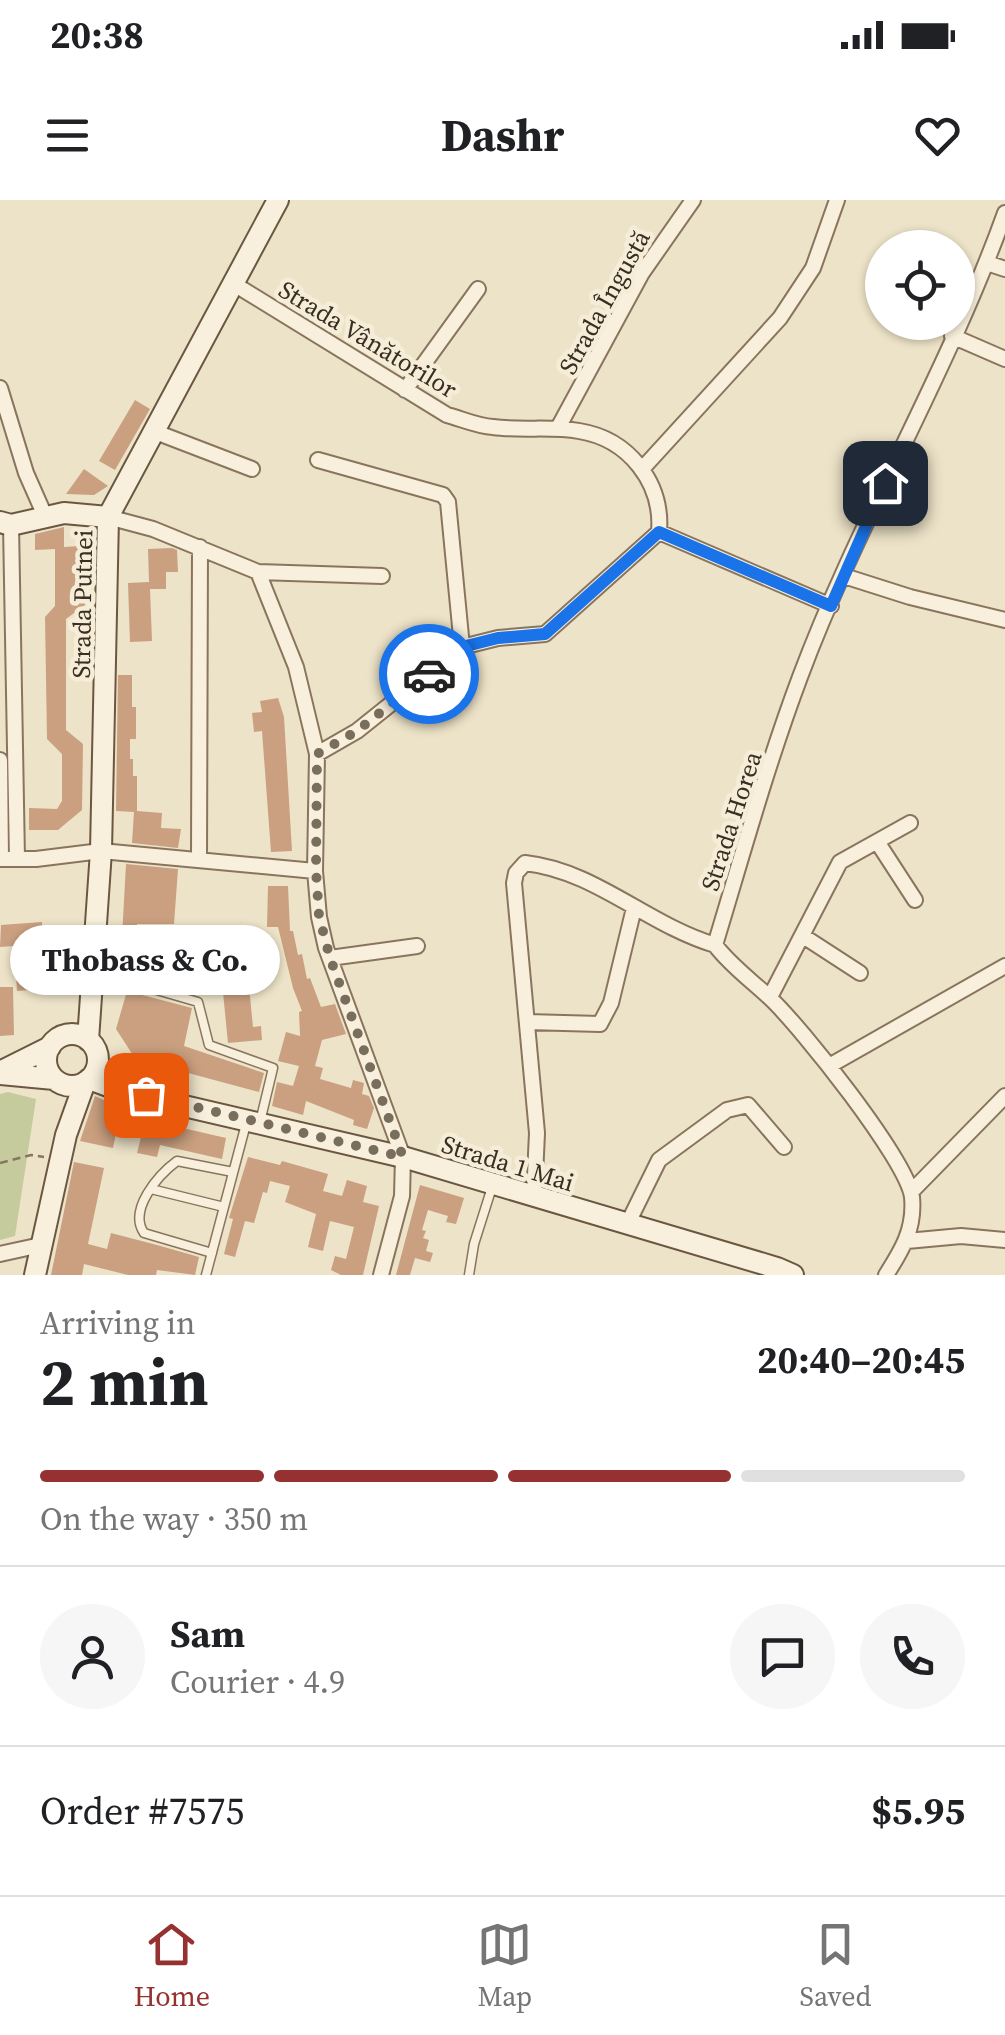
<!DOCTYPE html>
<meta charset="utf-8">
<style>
:root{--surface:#fff;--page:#f6f6f6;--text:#202124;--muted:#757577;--line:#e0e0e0;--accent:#953130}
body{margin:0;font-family:"Source Serif 4",serif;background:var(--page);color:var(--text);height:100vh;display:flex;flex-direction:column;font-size:38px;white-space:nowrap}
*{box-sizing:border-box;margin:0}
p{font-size:32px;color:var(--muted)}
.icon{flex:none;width:55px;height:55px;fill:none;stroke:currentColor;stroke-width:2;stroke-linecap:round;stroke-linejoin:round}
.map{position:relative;height:1075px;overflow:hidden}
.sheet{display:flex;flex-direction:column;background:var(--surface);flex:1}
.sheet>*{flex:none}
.fabs{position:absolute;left:865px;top:30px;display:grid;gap:20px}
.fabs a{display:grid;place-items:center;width:110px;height:110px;border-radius:50%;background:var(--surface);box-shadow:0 2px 8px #0004;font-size:50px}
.pin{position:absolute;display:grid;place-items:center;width:85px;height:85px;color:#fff;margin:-42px;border-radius:20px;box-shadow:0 5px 15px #0006}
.courier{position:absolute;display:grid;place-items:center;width:100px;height:100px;margin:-50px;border:8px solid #1a73e8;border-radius:50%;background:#fff;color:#222;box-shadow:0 2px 12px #0007}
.bubble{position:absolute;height:70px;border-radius:35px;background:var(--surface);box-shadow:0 2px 8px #0004;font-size:32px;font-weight:700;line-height:70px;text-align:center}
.summary em{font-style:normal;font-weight:700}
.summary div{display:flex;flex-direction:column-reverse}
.summary{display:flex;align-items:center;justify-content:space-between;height:170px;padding:0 40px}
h1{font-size:65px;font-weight:700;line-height:75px}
.bar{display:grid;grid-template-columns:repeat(4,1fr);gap:15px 10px;align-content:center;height:120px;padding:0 40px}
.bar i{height:12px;border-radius:8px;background:var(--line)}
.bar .active{background:var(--accent)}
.bar p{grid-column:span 4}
.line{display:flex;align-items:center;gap:25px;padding:0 40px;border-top:2px solid var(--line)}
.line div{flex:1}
.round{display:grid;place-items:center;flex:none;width:105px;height:105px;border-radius:52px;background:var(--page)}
.status{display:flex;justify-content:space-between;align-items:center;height:70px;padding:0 50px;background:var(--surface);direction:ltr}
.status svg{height:28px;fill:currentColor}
header{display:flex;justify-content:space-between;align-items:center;height:130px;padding:0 40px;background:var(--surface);font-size:45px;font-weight:700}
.tabs{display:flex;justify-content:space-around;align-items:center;height:140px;border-top:2px solid var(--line);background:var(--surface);font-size:28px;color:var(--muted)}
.tabs a{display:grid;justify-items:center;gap:5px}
.tabs .active{color:var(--accent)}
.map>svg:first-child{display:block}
.green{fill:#c5cb9c}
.building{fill:#caa080}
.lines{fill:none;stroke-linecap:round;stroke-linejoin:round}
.lane-casing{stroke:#89755e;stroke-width:11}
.street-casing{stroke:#89755e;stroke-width:18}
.secondary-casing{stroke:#6b5741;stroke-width:24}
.path{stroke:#89755e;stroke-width:2.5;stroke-dasharray:8 5;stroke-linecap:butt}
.lane{stroke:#f8f0dc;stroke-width:8}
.street{stroke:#f8f0dc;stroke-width:14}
.secondary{stroke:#f8f0dc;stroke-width:20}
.done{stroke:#796d5b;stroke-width:10;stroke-dasharray:0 18}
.route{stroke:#1a73e8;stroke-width:12}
.labels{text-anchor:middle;stroke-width:9;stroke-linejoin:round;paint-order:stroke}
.street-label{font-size:25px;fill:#3a2d21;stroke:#f5edd8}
</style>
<div class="status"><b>20:38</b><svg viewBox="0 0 49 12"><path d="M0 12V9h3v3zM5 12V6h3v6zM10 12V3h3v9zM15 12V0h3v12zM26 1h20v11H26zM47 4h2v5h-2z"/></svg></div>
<header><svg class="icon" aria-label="menu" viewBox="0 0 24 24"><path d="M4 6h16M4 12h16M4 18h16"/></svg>Dashr<svg class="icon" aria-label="heart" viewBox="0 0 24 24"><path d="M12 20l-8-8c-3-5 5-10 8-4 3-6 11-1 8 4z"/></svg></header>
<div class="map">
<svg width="1005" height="1075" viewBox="0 0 1005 1075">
<rect width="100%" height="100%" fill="#ede3c8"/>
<path class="green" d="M8 892 36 899 15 1036 0 1040V894Z"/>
<path class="building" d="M135 200 150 209 115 270 99 261Z
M84 269 108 286 94 295 66 294Z
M64 327V347L80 346V380L85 379V405L66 419V530L83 544 82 610 58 630H29V608L57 609 62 601V554L47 539 45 417 55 406V349L35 350V334Z
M172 348 177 350 178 372H166V389H150L152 441 130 442 128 383 149 382 148 349Z
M118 475H132V507H136V539H130V559H133V576H137V611L162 613 161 628 181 629 178 648 132 643 134 612 116 611Z
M278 498 284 517 292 651 271 652 262 531 254 532 252 513 262 512 260 501Z
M126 664 178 669 174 724H137L131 776 111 775 116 737H122Z
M268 686H288L290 731H293L298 755 302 754 307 779 310 778 321 807 335 804 346 834 322 840 315 866 323 868 320 879 351 888 353 880 364 883 362 894 369 896 374 908 367 929 353 925 354 920 306 901 303 915 272 906 277 882 293 886 299 866 278 861 286 832 300 836 299 812 302 811 293 788 278 727H267Z
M42 722 43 749H34L36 782 29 790 17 791 14 746 0 747 1 725Z
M245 745 253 827 261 826 262 840 228 843 220 762 227 761 226 747Z
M0 787H13L14 835 0 836Z
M127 791 192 808 184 846 264 873 259 892 177 870 175 875 140 866 116 829Z
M95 896 121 908 146 913 144 919 226 938 222 959 160 945 157 957 137 953 143 929 118 924 113 948 80 941Z
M248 957 280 965 282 961 328 974 323 991 342 996 347 980 367 986 363 1002 379 1006 363 1075H341L331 1070 335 1056 346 1059 354 1027 330 1021 323 1051 308 1047 316 1014 285 1002 290 986 270 981 267 993 263 992 254 1023 245 1021 235 1057 224 1054 233 1019 229 1018Z
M74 962 104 968 88 1044 107 1049 111 1033 157 1045 199 1057 195 1075 157 1070 156 1075H128L84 1064 82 1075H51Z
M420 985 464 998 456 1024 446 1022 448 1016 428 1010 422 1030 426 1031 423 1038 429 1040 426 1051 433 1053 430 1062 415 1058 410 1075H396Z"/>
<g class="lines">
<defs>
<path id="lane" d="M95 781 136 784 198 802 209 845 273 868 260 922
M151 989 224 1007
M212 1053 144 1033C128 1010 158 975 177 961L233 972
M206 1075 246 924
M469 1075 474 1044 493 984"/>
<path id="street" d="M987 63 1005 69
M234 84 447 215C462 219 477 226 493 227 522 231 551 226 579 231 629 239 663 283 659 332
M952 136 1005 159
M0 188 26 273 45 316
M405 190 478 89
M558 228 642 73 693 0
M153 231 252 269
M318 260 443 295 448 302 462 447
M643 268 780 118 813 68 837 0
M108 317 153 329 258 372 296 467 317 554 315 671 319 717 326 748 403 957 402 996 381 1075
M11 325 17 659
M258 372 382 376
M844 376 910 397 1005 420
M317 554 357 531 462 447 498 438 545 434 659 332 831 406
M0 560 1 659
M878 643 915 700
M0 659H36L101 651 315 671
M199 659 200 347
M803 736 860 773
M330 758 417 746
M770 797 840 662 910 623
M527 822 600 824 611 803 634 708
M829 866 1005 766
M911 992 1005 896
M534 997 537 933 514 683 516 673 525 663C596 671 646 724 715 745
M627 1025 659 960 727 910 748 905 784 947
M907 1041 961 1036 1005 1040
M0 1054 41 1045
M886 1075C902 1050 915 1029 912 997 907 960 801 827 770 798 751 780 731 766 715 745 742 656 767 565 800 477 859 319 948 172 1005 13"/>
<path id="secondary" d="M0 322 11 325 64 313 108 317
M46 860a26 26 0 1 1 52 0a26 26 0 1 1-52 0Z
M88 840 101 651 108 317 278 0
M0 872 50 847
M0 874 54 879
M89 879 124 892 403 957 777 1068 793 1075
M35 1075 66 935 85 882"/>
</defs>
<use href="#lane" class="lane-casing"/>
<use href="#street" class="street-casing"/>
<use href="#secondary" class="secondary-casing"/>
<path class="path" d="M0 963 31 955 44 957"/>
<use href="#lane" class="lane"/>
<use href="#street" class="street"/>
<use href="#secondary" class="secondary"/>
</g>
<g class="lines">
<path class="done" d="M146 895 403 957 330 758 319 716 316 670 317 554 357 531 429 474"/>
<path class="route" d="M429 474 462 447 498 438 545 434 659 332 831 406 885 283"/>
</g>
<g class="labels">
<g class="street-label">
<text transform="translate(604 102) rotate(-61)" y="9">Strada Îngustă</text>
<text transform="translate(368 139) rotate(31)" y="9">Strada Vânătorilor</text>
<text transform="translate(82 404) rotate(-89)" y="9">Strada Putnei</text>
<text transform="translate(731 621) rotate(-72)" y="9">Strada Horea</text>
<text transform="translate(508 963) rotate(17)" y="9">Strada 1 Mai</text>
</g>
</g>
</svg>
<div class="fabs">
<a><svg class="icon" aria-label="locate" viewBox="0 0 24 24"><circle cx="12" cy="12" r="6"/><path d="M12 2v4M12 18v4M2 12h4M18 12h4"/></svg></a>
</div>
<div class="pin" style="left:146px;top:895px;background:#ea580c"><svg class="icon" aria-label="bag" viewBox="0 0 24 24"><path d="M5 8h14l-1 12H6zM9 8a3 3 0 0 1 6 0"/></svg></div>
<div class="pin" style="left:885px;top:283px;background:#1f2937"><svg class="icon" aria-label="home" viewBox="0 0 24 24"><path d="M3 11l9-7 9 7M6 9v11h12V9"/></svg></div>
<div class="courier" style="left:429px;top:474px"><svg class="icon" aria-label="car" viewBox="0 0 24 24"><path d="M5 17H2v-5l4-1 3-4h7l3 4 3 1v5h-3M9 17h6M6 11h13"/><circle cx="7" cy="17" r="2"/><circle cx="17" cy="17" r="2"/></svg></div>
<div class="bubble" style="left:10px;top:725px;width:270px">Thobass &amp; Co.</div>
</div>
<section class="sheet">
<div class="summary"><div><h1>2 min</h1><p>Arriving in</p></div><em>20:40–20:45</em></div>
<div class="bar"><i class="active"></i><i class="active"></i><i class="active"></i><i></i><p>On the way · 350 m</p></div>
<div class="line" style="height:180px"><a class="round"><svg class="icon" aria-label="person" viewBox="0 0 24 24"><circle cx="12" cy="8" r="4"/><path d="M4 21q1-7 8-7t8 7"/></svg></a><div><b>Sam</b><p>Courier · 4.9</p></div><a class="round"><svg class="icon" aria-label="chat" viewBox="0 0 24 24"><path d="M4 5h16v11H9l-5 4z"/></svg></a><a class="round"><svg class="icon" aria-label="phone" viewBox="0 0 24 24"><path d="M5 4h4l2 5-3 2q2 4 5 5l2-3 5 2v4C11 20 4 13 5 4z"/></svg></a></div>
<div class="line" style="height:130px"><div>Order #7575</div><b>$5.95</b></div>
</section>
<nav class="tabs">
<a class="active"><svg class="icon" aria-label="home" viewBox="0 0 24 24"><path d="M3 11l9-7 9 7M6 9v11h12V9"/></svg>Home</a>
<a><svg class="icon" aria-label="map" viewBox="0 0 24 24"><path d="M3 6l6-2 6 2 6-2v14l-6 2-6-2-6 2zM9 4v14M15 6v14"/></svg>Map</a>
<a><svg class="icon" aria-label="saved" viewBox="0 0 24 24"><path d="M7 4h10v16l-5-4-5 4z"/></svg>Saved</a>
</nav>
